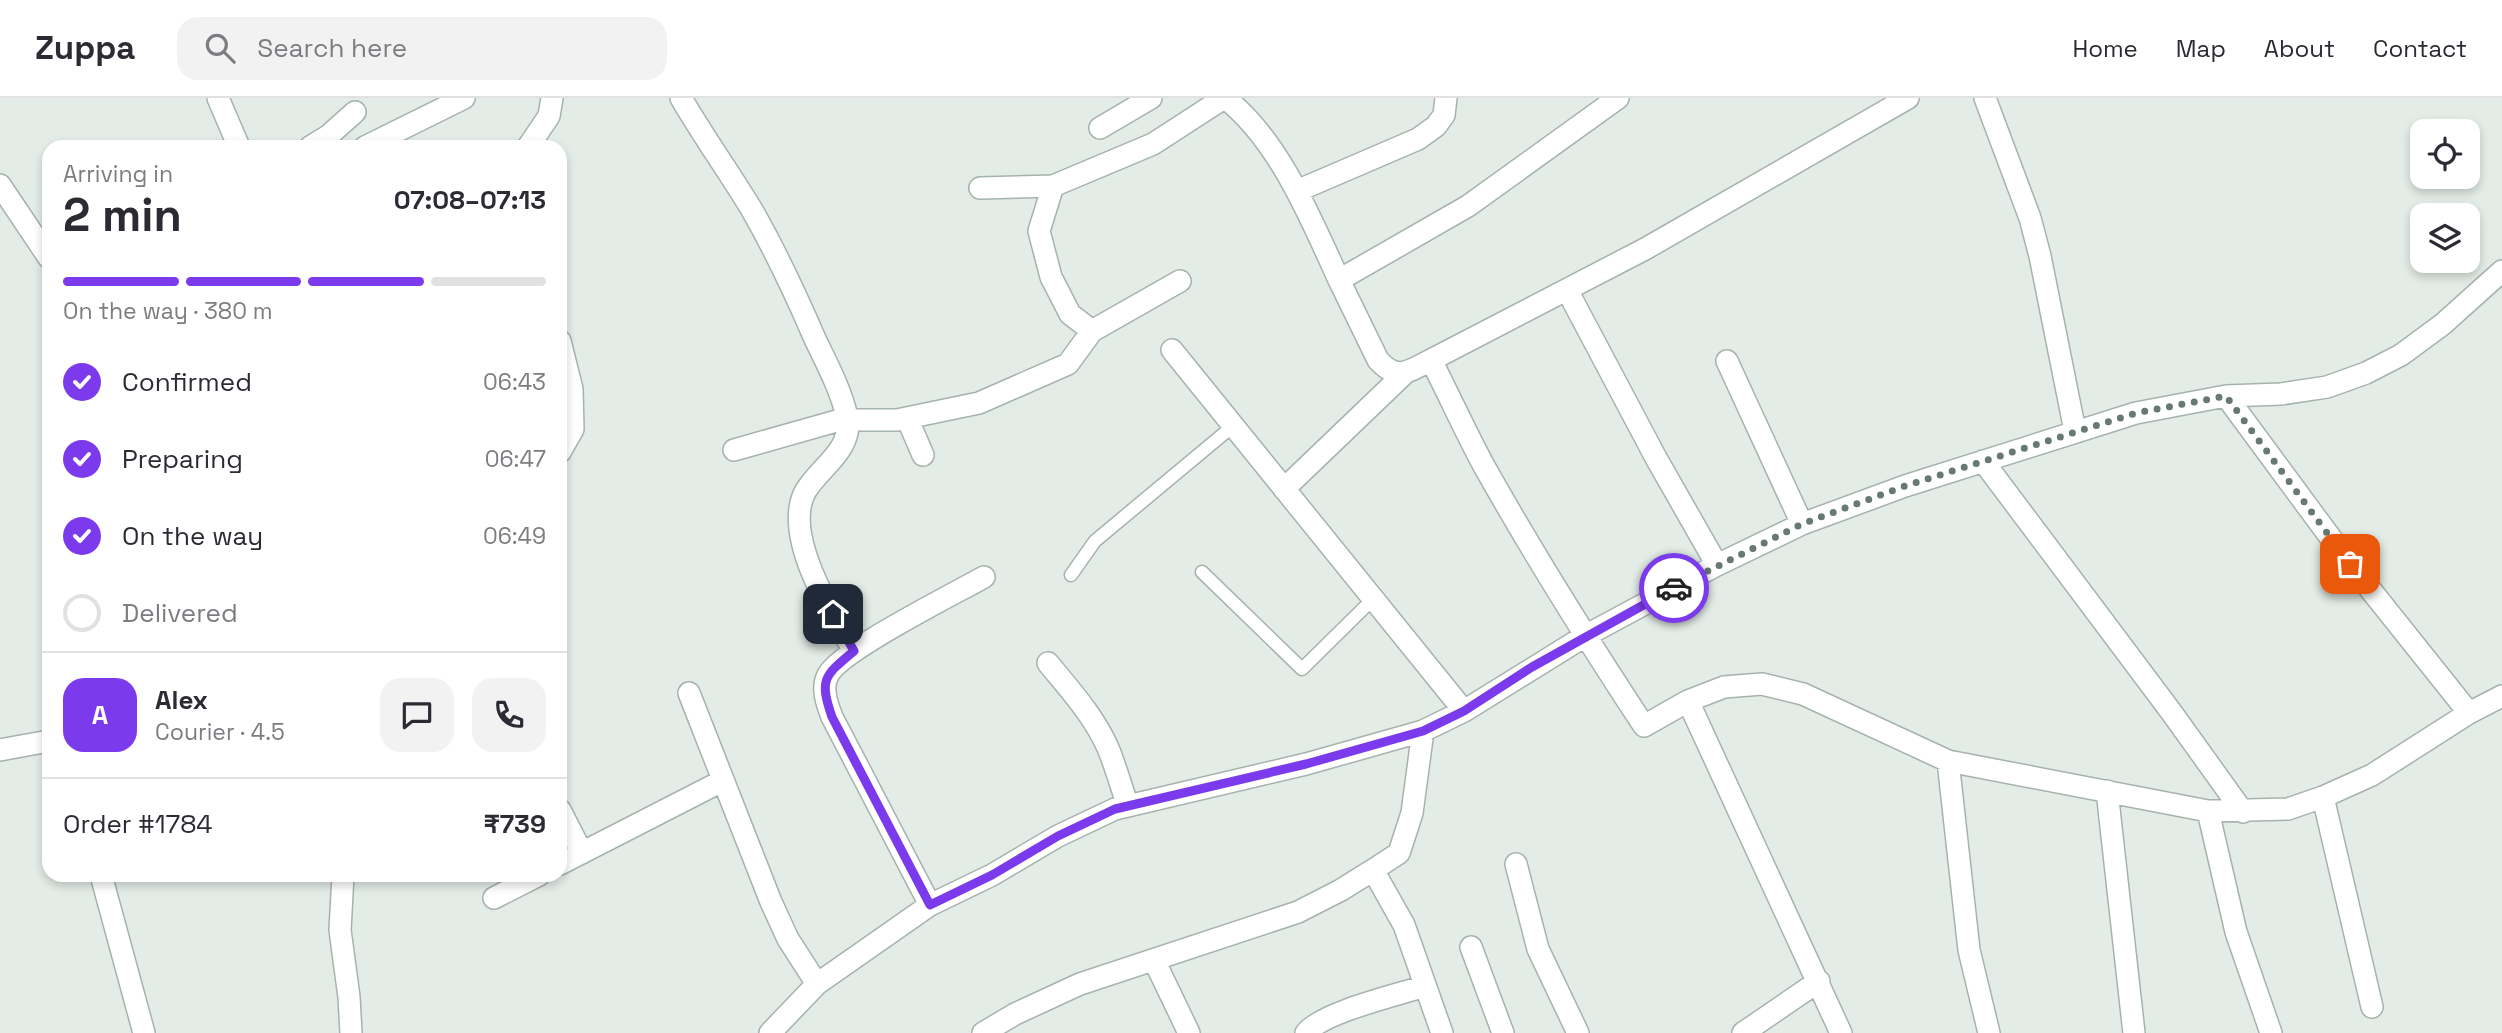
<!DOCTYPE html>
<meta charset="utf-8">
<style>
:root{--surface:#fff;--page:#f2f2f3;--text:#2b2b33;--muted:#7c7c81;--line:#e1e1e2;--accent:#7c3aed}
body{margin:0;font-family:"Space Grotesk",sans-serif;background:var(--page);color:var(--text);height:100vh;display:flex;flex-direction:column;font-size:26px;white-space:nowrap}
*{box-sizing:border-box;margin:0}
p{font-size:23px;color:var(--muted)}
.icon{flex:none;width:38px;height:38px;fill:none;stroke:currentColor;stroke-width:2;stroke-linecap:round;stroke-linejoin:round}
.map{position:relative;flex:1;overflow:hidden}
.details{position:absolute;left:42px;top:42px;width:525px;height:742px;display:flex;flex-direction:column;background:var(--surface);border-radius:21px;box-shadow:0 4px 10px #0003}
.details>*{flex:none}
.tools{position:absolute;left:2410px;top:21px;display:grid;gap:14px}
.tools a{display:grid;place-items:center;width:70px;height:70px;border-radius:14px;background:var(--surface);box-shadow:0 4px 10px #0003;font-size:35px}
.pin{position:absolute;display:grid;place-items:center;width:60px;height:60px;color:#fff;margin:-30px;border-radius:14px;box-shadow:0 4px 10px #0006}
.courier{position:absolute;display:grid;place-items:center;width:70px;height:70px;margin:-35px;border:5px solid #7c3aed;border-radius:50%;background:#fff;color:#222;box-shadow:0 2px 9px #0007}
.overview em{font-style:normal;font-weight:800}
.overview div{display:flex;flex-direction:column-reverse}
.overview{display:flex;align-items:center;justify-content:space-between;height:119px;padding:0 21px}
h1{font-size:46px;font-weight:800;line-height:52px}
.bar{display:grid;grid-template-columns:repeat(4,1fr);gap:10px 7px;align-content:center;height:84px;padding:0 21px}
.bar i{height:9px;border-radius:5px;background:var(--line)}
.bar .selected{background:var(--accent)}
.bar p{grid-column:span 4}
.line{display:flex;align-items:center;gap:18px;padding:0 21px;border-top:2px solid var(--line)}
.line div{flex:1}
.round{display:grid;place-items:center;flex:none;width:74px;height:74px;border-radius:21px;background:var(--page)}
ol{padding:0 21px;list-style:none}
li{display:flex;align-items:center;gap:21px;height:77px}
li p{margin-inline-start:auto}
li .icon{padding:7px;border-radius:50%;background:var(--accent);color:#fff;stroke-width:4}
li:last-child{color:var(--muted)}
li i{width:38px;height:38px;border:4px solid var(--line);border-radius:50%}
header{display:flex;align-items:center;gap:42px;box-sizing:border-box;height:98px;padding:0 35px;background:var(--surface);border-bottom:2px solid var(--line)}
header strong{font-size:33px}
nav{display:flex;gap:38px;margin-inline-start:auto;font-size:24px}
.search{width:490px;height:63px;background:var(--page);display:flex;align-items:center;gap:18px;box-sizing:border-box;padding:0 24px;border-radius:21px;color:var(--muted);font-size:26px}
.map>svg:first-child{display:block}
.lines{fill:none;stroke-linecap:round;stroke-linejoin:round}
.service-casing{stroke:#a6b3ad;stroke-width:15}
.minor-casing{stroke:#a6b3ad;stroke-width:24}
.service{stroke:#fff;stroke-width:12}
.minor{stroke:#fff;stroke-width:21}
.done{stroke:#677972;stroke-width:7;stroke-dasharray:0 12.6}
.route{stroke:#7c3aed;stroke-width:9}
</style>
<header>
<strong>Zuppa</strong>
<div class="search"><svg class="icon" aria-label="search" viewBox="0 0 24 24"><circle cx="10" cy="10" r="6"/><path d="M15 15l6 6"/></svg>Search here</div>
<nav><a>Home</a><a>Map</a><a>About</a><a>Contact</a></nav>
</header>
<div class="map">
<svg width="2502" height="935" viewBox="0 0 2502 935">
<rect width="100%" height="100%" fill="#e3ece7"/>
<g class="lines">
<defs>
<path id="service" d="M1202 474 1302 571 1373 501
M1071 477 1095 443 1233 328"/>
<path id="minor" d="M218 0 239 49
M681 0C703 38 729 74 752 112 776 154 796 197 815 241 827 266 841 292 847 319 854 353 816 371 804 396 784 440 832 516 854 553
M1225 0C1279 42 1311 121 1339 182
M1908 0 1645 151 1431 262C1449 297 1465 333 1484 368 1534 457 1588 543 1644 628L1688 603 1724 589 1762 586 1803 596 1948 663 2208 713 2288 711 2323 699 2372 677 2469 615 2502 598
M1985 0 2030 120 2040 158 2075 333
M1100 30 1151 0
M310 49 328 38 355 14
M365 49 464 0
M528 49 549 18 552 0
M0 87 49 160
M1053 88 1039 133 1051 179 1070 216 1092 233
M980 90 1053 88 1153 46 1224 0
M1297 93 1418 41 1436 28 1444 17 1446 0
M1567 192 1656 360 1717 467
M560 243 572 291 573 331 560 354
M1172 252 1464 613
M1431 262C1409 273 1398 284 1378 262L1339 182 1468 108 1618 0
M1727 263 1802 426
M2226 298 2350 466 2469 615
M907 320 923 357
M734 352 840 322H897L979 305 1068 266 1092 233 1180 183
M1983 363 2172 615 2243 714
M1284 391 1405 275
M1048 565C1070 592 1094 618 1108 650 1116 669 1121 689 1128 708
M689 595 771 804 788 841 817 886
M1688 603 1841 935
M1423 633 1412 715 1399 755 1373 772 1404 827 1442 935
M0 652 49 643
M1948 663 1969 852 1989 935
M2107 693 2134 935
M2323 699 2372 909
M560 712 582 755
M2208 713 2236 834 2271 935
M560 766 722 683
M1516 766 1538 851 1578 935
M101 777 144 935
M343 777 340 832 349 899 351 935
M494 800 539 777
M930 807 832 619C827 606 821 590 828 577 841 552 954 496 984 479
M1471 849 1503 935
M1154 862 1189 935
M770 935 817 886 930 807 992 777 1058 738 1115 711 1306 666 1423 633 1464 613 1585 538 1717 467 1802 426 1905 388 2136 315 2226 298 2281 296 2327 289 2366 275 2401 257 2443 226 2502 173
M983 935 1015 916 1080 886 1298 814 1341 792 1373 772
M1306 935C1323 914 1397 897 1425 888
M1743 935 1819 883"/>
</defs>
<use href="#service" class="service-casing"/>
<use href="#minor" class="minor-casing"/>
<use href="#service" class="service"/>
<use href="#minor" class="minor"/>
</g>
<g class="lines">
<path class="done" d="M1674 490 1802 426 1905 388 2136 315 2226 298 2350 466"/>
<path class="route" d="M833 516 854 553C824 578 819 581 832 619L930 807 992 777 1058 738 1115 711 1306 666 1423 633 1464 613 1532 569 1674 490"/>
</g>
</svg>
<div class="tools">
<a><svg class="icon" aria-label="locate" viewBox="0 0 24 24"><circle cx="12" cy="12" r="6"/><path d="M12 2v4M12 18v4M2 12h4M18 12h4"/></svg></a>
<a><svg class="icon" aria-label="layers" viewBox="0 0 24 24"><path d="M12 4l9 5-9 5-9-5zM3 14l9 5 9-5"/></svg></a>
</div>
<div class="pin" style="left:2350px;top:466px;background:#ea580c"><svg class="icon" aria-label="bag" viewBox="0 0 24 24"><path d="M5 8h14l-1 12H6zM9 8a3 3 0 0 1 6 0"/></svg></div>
<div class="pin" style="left:833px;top:516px;background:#1f2937"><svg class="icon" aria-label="home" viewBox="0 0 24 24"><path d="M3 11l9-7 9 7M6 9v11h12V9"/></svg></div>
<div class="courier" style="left:1674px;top:490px"><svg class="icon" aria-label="car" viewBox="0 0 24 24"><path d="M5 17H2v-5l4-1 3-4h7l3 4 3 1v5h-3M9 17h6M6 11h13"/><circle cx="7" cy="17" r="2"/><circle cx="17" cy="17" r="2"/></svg></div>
<section class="details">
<div class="overview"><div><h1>2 min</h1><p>Arriving in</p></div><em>07:08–07:13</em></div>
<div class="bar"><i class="selected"></i><i class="selected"></i><i class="selected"></i><i></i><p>On the way · 380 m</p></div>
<ol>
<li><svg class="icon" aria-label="check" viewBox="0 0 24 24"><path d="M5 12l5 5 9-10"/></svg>Confirmed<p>06:43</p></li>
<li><svg class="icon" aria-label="check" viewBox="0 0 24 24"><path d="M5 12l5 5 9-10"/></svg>Preparing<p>06:47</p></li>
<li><svg class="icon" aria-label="check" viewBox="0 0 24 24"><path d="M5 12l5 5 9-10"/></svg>On the way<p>06:49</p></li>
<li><i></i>Delivered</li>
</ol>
<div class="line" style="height:126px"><b class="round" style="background:var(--accent);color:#fff">A</b><div><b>Alex</b><p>Courier · 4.5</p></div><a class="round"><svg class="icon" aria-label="chat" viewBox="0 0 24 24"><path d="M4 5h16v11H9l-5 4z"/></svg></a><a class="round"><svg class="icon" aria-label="phone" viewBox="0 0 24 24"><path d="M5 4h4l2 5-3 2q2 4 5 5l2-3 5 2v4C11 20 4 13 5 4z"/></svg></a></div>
<div class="line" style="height:91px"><div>Order #1784</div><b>₹739</b></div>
</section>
</div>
